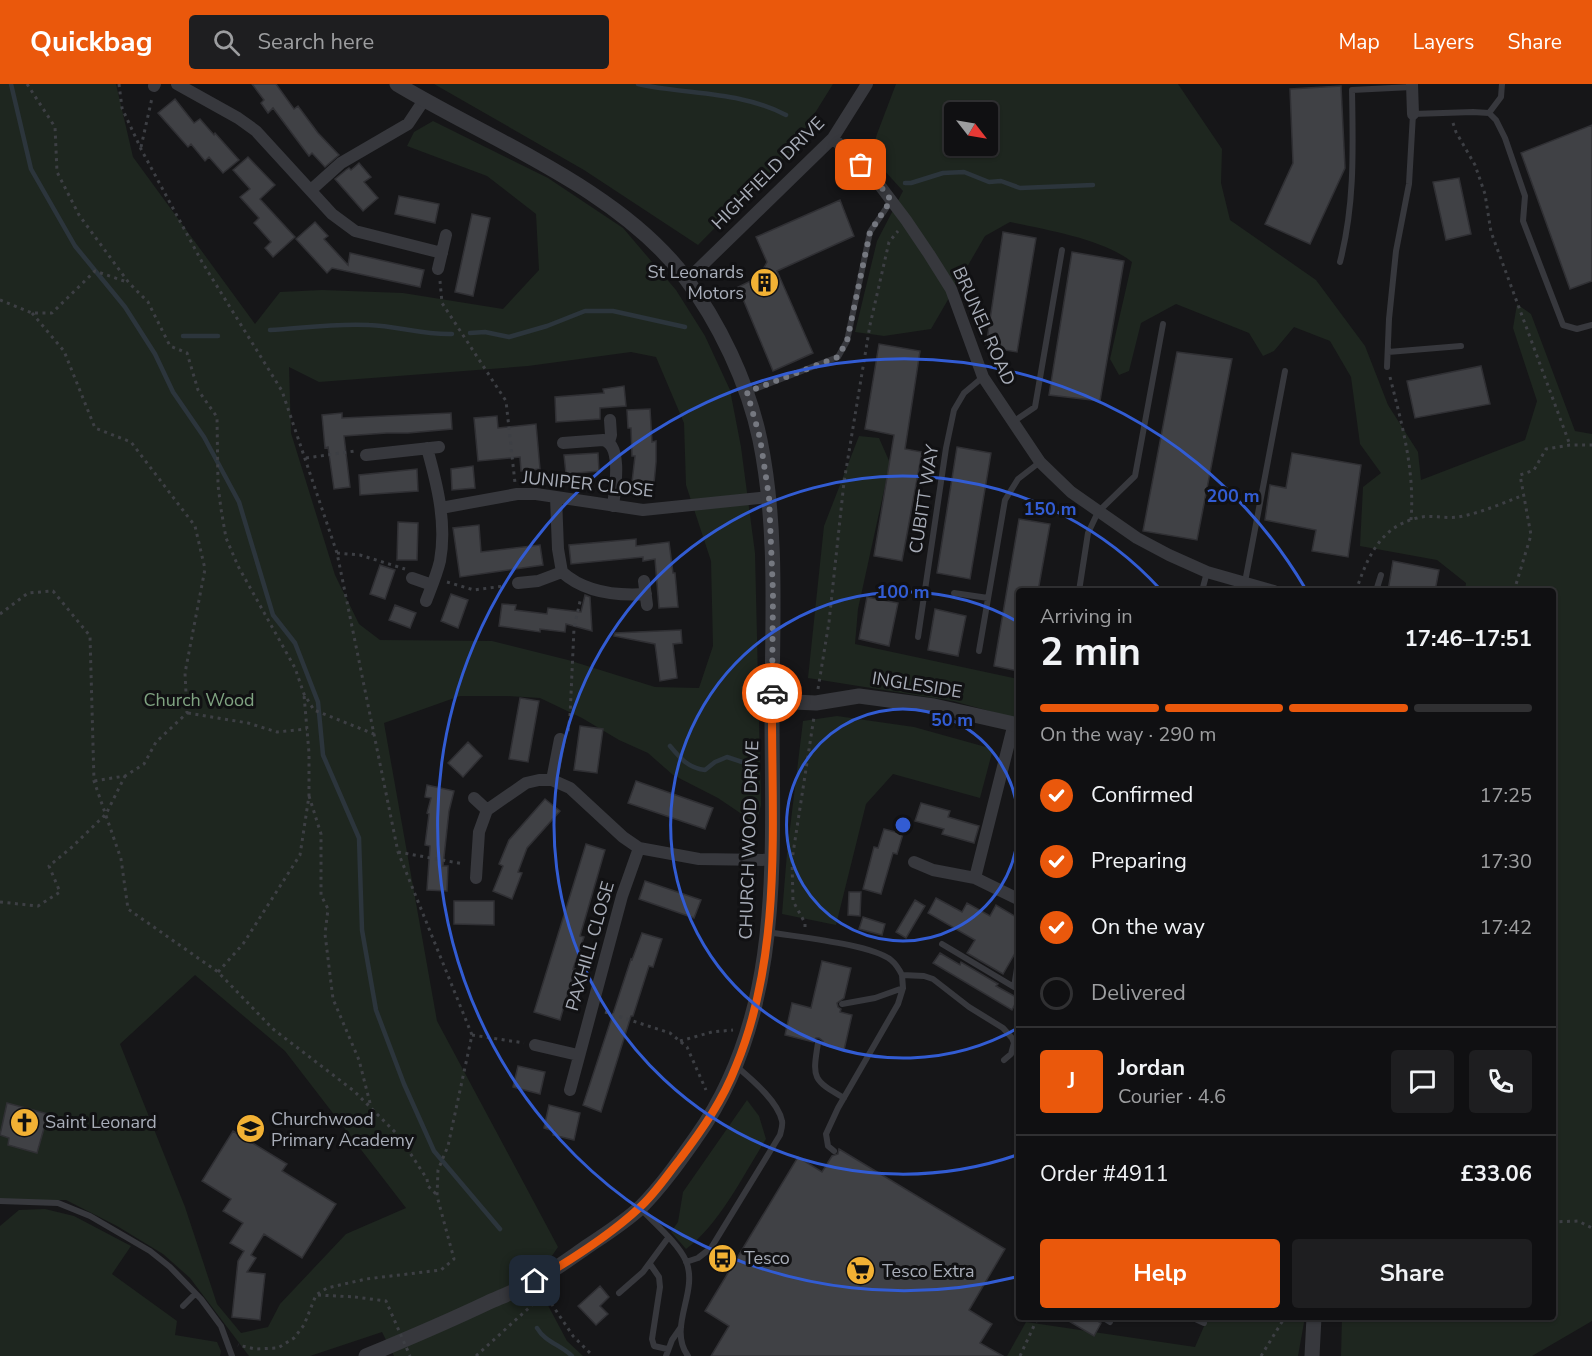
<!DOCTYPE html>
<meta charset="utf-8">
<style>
:root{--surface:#101012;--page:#1e1e20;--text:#f1f3f6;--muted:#9c9d9f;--line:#303032;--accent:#ea580c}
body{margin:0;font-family:"Nunito Sans",sans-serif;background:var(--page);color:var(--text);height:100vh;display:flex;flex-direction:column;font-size:22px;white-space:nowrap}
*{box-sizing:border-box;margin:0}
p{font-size:20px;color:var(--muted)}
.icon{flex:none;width:33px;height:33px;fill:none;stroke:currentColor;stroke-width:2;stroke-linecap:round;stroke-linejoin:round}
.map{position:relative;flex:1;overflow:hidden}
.details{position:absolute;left:1016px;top:504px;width:540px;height:732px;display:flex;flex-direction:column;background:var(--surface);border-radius:6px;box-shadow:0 2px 4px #0004,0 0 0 2px var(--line)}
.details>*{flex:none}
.needle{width:39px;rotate:121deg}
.tools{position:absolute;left:944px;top:18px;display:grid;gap:12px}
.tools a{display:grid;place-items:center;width:54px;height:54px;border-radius:6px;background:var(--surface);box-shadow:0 2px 4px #0004,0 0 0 2px var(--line);font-size:30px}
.pin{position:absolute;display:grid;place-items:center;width:51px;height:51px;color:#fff;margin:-26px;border-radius:12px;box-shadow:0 3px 9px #0006}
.courier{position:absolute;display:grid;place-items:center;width:60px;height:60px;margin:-30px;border:4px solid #ea580c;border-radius:50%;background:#fff;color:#222;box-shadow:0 2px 8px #0007}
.summary em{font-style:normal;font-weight:700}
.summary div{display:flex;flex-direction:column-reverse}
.summary{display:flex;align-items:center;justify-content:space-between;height:102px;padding:0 24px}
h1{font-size:39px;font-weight:700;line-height:45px}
.bar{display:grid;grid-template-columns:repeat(4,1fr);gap:9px 6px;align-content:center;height:72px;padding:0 24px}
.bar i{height:8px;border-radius:4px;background:var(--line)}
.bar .current{background:var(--accent)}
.bar p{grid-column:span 4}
.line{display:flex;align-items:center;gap:15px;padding:0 24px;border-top:2px solid var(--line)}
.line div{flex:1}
.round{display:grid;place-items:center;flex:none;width:63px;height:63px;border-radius:6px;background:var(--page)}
ol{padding:0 24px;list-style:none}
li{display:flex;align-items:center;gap:18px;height:66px}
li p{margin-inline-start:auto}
li .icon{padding:6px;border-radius:50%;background:var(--accent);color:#fff;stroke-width:4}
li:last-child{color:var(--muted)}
li i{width:33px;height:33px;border:3px solid var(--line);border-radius:50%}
.primary-button{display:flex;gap:12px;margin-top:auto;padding:12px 24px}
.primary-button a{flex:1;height:69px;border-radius:6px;background:var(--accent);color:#fff;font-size:24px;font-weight:700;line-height:69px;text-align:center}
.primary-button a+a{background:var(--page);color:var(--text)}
header{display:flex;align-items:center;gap:36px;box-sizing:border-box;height:84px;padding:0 30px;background:var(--accent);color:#fff}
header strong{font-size:28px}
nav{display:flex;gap:33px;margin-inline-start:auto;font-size:21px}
.search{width:420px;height:54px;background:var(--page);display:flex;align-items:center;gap:15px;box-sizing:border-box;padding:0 21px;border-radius:6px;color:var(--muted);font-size:22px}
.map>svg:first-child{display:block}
.green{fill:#1e261f;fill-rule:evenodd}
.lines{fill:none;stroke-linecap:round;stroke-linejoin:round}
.stream{stroke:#2c353c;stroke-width:4.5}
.building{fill:#404145;stroke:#303034;stroke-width:1.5}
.path{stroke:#3d3f44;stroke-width:3;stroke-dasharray:3 4.5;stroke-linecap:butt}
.service{stroke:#37383d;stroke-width:6}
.minor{stroke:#37383d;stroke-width:12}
.tertiary{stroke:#37383d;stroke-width:15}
.path-bridge{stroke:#3d3f44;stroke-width:3;stroke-dasharray:3 4.5;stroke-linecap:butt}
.done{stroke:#757880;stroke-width:6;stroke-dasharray:0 10.8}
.route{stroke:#ea580c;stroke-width:8}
.ring{fill:none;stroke:#325cd3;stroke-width:3}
.labels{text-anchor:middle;stroke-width:6;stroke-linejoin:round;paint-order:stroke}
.street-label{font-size:18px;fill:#a8adb8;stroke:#111113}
.poi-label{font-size:18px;fill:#a8adb8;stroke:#111113;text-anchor:start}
.park-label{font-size:18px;fill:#7fa381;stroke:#111113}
.centre{fill:#325cd3;stroke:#111113;stroke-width:3}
.ring-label{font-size:18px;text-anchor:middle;font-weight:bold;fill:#325cd3;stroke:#111113;stroke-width:6;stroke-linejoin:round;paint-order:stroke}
</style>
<header>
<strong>Quickbag</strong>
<div class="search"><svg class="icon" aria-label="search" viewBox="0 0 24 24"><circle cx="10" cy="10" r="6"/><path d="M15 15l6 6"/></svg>Search here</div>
<nav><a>Map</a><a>Layers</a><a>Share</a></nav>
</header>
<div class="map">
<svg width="1592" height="1272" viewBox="0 0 1592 1272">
<rect width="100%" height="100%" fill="#161618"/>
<path class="green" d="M0 0H116L133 73 255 240 280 208 322 206 403 209 503 225 539 186 536 130 487 92 407 62 414 48 433 37 548 94 623 144 676 206 705 252 730 306 741 363 755 469 761 721 757 736 752 737 718 714 673 691 648 669 619 656 582 634 540 614 507 612H460L384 639 437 937 558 1163 535 1197 567 1257 583 1272H394L382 1248 310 1272H249L190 1194 163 1170 117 1142 66 1116 0 1117ZM631 268 656 273 684 339 686 401 711 477 713 562 699 604 655 603 568 576 492 557 380 556 359 540 335 491 291 349 289 283 319 298 528 282ZM195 891 285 967 406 1124 346 1150 280 1220 268 1243 241 1249 217 1220 185 1123 120 960Z
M434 0H833L792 66 698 161 584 86Z
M896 0H1178L1222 65 1221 99 1230 136 1316 196 1365 262 1388 321 1418 368 1421 396 1525 356 1537 317 1513 244 1517 220 1531 230 1575 347 1592 350V1237L1532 1272H1341L1342 1233H1552V507H1465L1466 499 1437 476 1360 462 1363 403 1381 389 1360 360 1351 293 1330 257 1294 243 1274 267 1263 272 1249 249 1176 220 1141 239 1129 287 1119 291 1110 275 1132 178C1103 155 1047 146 1010 138L985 152 931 245 884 252 855 248 877 157 903 107 871 72 877 50ZM954 28H987V62H954Z
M859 352 879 354 890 379 858 525 855 560 1018 595V635L953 617 808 594 824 442Z
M837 632 914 643 993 665 980 714 893 690 866 720 836 841 782 830 787 769 803 637Z
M747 1016 759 1032 766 1055C744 1090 719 1141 686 1165L671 1148 678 1138 683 1108Z
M45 1125 74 1132 131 1162 112 1190 177 1237 175 1251 217 1258 221 1267 220 1272H0V1142L19 1126Z
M1208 1233H1305L1298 1272H1007L1026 1238 1195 1263Z"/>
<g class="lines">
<path class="stream" d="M11 0 31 85 75 162 125 223 155 270 173 308 204 353 239 418 273 531 295 559 318 618 323 671 359 754 362 846 376 926 404 1000 434 1067 500 1145
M638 0C688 11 741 7 786 31
M905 99H911L943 89 964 88 989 98 1001 97 1020 104 1093 101
M270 246C303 244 336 239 369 241 397 242 424 251 452 250
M470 249 485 248 509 253 547 242 585 227H613L685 243
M183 252H218
M670 662C680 674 688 684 705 686L715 678 727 673 742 678
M537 1244C545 1258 561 1261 572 1272"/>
</g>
<path class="building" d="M252 0H276L294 25 298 22 318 49 339 71 325 83 312 69 309 72 273 24 268 29 261 19 264 16Z
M1341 2 1345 84 1310 160 1265 140 1293 79 1290 5Z
M175 15 194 39 200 35 214 51 215 49 239 76 223 89 209 73 205 77 191 60 188 63 158 29Z
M1592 41V197L1570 205 1521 69Z
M248 73 275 101 260 115 295 153 273 173 265 164 271 158 254 139 259 134 240 113 250 105 233 86Z
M359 79 371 93 364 98 378 114 363 127 335 95 346 86 349 84 351 86Z
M1459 94 1471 150 1446 156 1433 98Z
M399 112 439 120 435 139 395 130Z
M840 116 854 152 777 187 813 269 773 287 738 203 759 193 767 178 756 153Z
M472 130 490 134 473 212 455 208Z
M315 138 328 152 324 155 348 181 350 169 424 186 420 203 332 184 327 189 296 155Z
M1003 148 1036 154 1017 268 986 263Z
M1072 168 1124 177 1100 317 1049 311Z
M879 260 920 267 905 365 922 368 902 477 874 472 894 351 865 345Z
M1177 268 1232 275 1197 456 1143 447Z
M1481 282 1490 320 1415 334 1407 297Z
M624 302 626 322 600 324V335L556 338 555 313 604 309 603 305Z
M650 325 652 358 656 357V378L653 410 631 407 635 372H632L631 344H628L627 326Z
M342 329V334L451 329 452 345 408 349H387L344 352 350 403 334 405 328 363 325 364 322 331Z
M497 332 498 344 536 340 540 385 521 387 520 373 478 377 474 334Z
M957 363 991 369 970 495 937 489Z
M598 369 599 387 566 390 564 371Z
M1292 369 1361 381 1348 473 1312 467 1316 446 1265 436 1270 401 1286 404Z
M473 382 475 404 452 406 451 385Z
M417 385 418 407 360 411 359 391Z
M1019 435 1050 440 1038 507H1018V587L994 582Z
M398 438 418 439 417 476H397Z
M479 441 481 468 540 461 543 481 460 493 453 444Z
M636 455V462L669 458 673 489H675L678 523 659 524 655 475 643 477V473L571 480 569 461Z
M1393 477 1439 486 1435 507H1388Z
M380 481 395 486 385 515 370 510Z
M451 510 468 516 458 544 441 537Z
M585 511 590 513 592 547 566 540 565 548 540 545V548L499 542 502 520 516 521 515 526 547 530 548 524 581 528Z
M867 513 898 519 889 562 859 555Z
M395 521 416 529 410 544 389 536Z
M935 525 966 532 958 572 928 566Z
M681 546 682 559 673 560 677 594 660 597 655 560 614 552 615 549Z
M520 614 539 617 528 678 509 675Z
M580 642 603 645 597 689 574 686Z
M468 658 482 672 463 693 448 679Z
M636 697 713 724 705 745 628 719Z
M427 701 454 707 449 727 443 782H448L447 807 427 806 430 762 425 761 429 730 427 729 431 714 425 713Z
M545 715 560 727 527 764 518 788 522 789 512 815 493 807 503 782 499 780 509 756Z
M921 719 950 727 948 733 979 742 974 759 942 750 944 745 915 737Z
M884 745 903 750 897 770 893 769 881 810 863 805 874 763 878 764Z
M586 760 605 766 580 852 584 853 573 885H575L560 936 534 928Z
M645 797 701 816 694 834 639 815Z
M849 808H861L860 832 848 831Z
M936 814 962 828 967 819 990 832 996 821 1018 834V864L1003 890 967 869 975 856 928 829Z
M915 816 925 822 906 854 896 848Z
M454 817H494V841L454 840Z
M863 833 885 840 882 851 859 845Z
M642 849 662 855 653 883 649 882 633 932H631L601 1028 583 1021 631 875 632 876Z
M940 869 960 881 961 878 998 900 996 902 1018 914 1012 926 933 879Z
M822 877 851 884 844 914 837 919 838 923 841 925 840 928 852 931 844 966 823 961V957L819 954H816L813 958 785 951 792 919 811 924Z
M518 982 545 988 540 1010 513 1003Z
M7 1019 48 1030 37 1069 8 1061 9 1054 0 1051Z
M549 1021 580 1029 574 1056 553 1051 554 1047 544 1044Z
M233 1047 287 1080 282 1087 336 1120 302 1174 264 1150 251 1171 256 1174 247 1188 265 1190 260 1236 232 1233 238 1177 244 1167 230 1159 243 1139 223 1127 231 1115 202 1097Z
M839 1065 1005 1165 969 1226 992 1240 980 1259 1003 1272H711L729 1242 705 1227 798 1073 822 1088 832 1072 838 1070Z
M600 1202 609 1213 600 1222 608 1230 596 1241 578 1222Z
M1062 1233H1091L1101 1239 1094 1252Z"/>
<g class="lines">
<path class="path" d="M27 0 55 43 57 88 79 131 129 199 148 218 170 262 187 269 198 306 217 333 218 401 221 425 226 454 238 482 295 584 304 610 314 626 374 650
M119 0 122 24 141 65 202 178 282 307 337 469 398 768 472 951 448 1062 438 1086 437 1112 454 1175 441 1186 366 1195 327 1204 316 1211 304 1241 294 1254 278 1264 255 1265 238 1261
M1453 39 1456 48 1475 81 1485 110 1491 148 1570 361
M141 63 152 14
M440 197 442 219 506 317 515 399
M0 216 32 229H52L95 187 127 198
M32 229 64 267 95 344 131 358 195 442 205 485 185 589 187 629 156 658 144 680 125 692 94 697
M1390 293C1402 341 1415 386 1411 436
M306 374 355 367
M337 469 360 471 405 485
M447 498 474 506 504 502
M1356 507C1367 474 1380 443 1417 434 1430 430 1445 435 1458 433 1481 429 1503 419 1524 411
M1514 507 1531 451 1520 391 1534 386 1546 365 1570 361H1592
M0 530 28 509 53 507 90 552 94 697 121 775 128 825 218 888 273 945 354 1007 399 1052 427 1095 428 1102 436 1110
M818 605 829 538 844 398 870 241 889 158 898 147
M188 629 248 639 277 648 307 645
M568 647 570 633 574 544 581 513
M309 712 321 750V811L328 825 325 850 333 915 359 976 371 1023
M398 768 464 780
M0 818 38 822 60 808 49 782 72 763 106 730 125 692
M805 843V839L793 817 792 776 814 633
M218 888 243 860 300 771 309 712V669L304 611
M605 928 670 949 687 963 706 1006
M472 951 524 959
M680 957 712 948 733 946
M1552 1138 1578 1137 1592 1144
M543 1207 573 1252 593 1272
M318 1211 355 1213
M476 1272 543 1211
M1020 1272 1038 1233
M1261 1272 1285 1233"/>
<path class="service" d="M1489 29 1501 13 1502 0
M1340 178C1355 120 1353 64 1352 6L1412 3
M1388 268 1461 262
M1387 283 1389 235 1396 167 1409 100 1413 30 1473 28 1489 29 1496 36 1505 54 1525 112 1523 137 1563 241 1577 245 1592 241
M747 308 838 273 847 257 870 148 891 117
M1013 338 1035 323 1062 166
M1245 498 1285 287
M1079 507 1088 449 1098 428 1135 392 1163 240
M1202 507 1207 488
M1376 507 1381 491
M954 509 988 514
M918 553 946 364 954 326 964 309 983 293
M979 567 1005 416 1018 395 1040 378
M768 848C796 853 871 860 891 876 896 880 899 885 902 891L924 892 933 895 969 923 1003 944 1012 954 1014 959 1011 970 1004 976
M942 860 1014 903 1018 878
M842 920 875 914 903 904
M818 959C812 995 813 996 844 1014
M834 1067 828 1062 826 1050 838 1024 898 920 903 904 902 891
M0 1117 58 1119 90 1132 150 1167 170 1183 201 1215 221 1242 232 1272
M640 1124C654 1139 678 1159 686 1177 699 1208 667 1243 688 1272
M686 1178 698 1174 711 1164 780 1051C781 1047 783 1041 782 1037 778 1017 751 995 736 982
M650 1180 659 1193 660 1203 652 1255 654 1262 667 1265
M619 1209 643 1188 668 1154
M183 1222 195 1210
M1102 1233 1110 1238
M1191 1233 1204 1239
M666 1272 672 1256 681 1243"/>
<path class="minor" d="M177 0 238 34 256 47 332 130 355 147 442 169
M1412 0 1413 30
M154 2 155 0
M833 54 875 95 906 136 929 170 951 205 983 293 1040 378 1071 408 1137 454 1169 471 1207 488 1274 507
M311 106 341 79 408 40 424 16
M438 185 446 151
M687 196 833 54 867 0
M609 358 611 351 610 336
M563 359 603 356C623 360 615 406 613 422
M366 371 439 363
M556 413 558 465 562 488C584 508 617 512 646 510
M441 424 517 410H536L643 426 769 413
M412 494 432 501
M644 497 647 521
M518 499 538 497 562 488
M426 517C431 504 437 490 440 477 447 439 437 400 427 364
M552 696 560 655
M474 714 487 726
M914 778 933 786 975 794 1018 815
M476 794 479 748 487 726 526 699 539 696H552L570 704 623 753 639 764 699 775 772 776
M975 794 1014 639
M535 961 578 971
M570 1006 622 812 639 764"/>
<path class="tertiary" d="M772 617 816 619 859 612 934 622 1018 641
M366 1272C407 1255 447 1238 487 1219 505 1211 523 1204 540 1194 556 1185 572 1173 588 1162 606 1150 625 1138 641 1123 662 1102 680 1076 697 1052 788 924 771 760 772 611 773 527 777 439 760 356 748 299 719 238 684 192 617 104 490 56 397 0
M1312 1272 1314 1233"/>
<path class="path-bridge" d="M355 1213 386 1217 410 1272"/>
</g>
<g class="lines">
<path class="done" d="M772 609 773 509 769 413 760 354 747 308 838 273 847 257 870 148 891 116 875 95 861 81"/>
<path class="route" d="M535 1197C571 1176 609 1152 639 1124 655 1110 667 1091 680 1075 702 1046 723 1016 736 982 784 866 771 732 772 609"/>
</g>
<g class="ring">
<path d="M1018 752A116 116 0 1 1 1018 730"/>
<path d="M1018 944A233 233 0 1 1 1018 538"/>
<path d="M1017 1071A349 349 0 1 1 1160 505"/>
<path d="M1016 1193A466 466 0 1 1 1305 504"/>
</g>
<defs>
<symbol id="building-disc" viewBox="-11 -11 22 22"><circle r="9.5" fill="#f2b134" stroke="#111113"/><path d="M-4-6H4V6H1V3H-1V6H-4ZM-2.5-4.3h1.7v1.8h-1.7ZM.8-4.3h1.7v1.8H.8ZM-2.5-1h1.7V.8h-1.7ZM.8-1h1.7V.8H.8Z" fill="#111"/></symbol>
<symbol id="church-disc" viewBox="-11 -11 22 22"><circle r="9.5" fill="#f2b134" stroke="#111113"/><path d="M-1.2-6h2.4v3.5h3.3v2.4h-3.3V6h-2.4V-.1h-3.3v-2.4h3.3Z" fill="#111"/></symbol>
<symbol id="school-disc" viewBox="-11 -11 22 22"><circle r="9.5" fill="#f2b134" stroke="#111113"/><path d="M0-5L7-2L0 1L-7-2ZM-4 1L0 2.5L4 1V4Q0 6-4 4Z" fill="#111"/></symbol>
<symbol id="bus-disc" viewBox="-11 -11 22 22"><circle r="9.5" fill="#f2b134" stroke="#111113"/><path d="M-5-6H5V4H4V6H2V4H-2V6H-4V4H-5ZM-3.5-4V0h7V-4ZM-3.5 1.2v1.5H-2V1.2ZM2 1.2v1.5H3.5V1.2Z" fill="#111"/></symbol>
<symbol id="supermarket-disc" viewBox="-11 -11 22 22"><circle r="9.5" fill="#f2b134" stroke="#111113"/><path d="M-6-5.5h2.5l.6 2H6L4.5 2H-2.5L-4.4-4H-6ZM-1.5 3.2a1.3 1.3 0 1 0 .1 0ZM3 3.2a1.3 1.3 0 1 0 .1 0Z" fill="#111"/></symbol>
</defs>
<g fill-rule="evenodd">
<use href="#building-disc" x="748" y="182" width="33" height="33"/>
<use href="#church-disc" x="8" y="1022" width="33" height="33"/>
<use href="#school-disc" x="234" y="1028" width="33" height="33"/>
<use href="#bus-disc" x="706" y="1158" width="33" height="33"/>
<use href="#supermarket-disc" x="844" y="1170" width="33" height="33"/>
</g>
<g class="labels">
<g class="street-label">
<text transform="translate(768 89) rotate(-45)" y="6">HIGHFIELD DRIVE</text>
<text transform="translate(984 242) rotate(66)" y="6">BRUNEL ROAD</text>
<text transform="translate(588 400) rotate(6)" y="6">JUNIPER CLOSE</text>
<text transform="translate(924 415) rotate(-81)" y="6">CUBITT WAY</text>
<text transform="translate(917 601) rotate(9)" y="6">INGLESIDE</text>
<text transform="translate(749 756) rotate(-88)" y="6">CHURCH WOOD DRIVE</text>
<text transform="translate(590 862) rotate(-74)" y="6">PAXHILL CLOSE</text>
</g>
<g class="poi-label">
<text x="744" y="194" text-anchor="end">St Leonards<tspan x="744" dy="21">Motors</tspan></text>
<text x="271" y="1041">Churchwood<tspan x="271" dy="21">Primary Academy</tspan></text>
<text x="45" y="1044">Saint Leonard</text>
<text x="744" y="1180">Tesco</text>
<text x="882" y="1193">Tesco Extra</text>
</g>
<g class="park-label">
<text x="199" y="622">Church Wood</text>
</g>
</g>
<circle cx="903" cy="741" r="9" class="centre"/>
<g class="ring-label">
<text x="1233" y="418">200 m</text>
<text x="1050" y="431">150 m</text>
<text x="903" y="514">100 m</text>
<text x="952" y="642">50 m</text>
</g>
</svg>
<div class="tools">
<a><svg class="needle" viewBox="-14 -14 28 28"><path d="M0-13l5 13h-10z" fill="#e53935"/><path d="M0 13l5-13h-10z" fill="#9c9d9f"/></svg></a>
</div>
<div class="pin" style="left:861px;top:81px;background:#ea580c"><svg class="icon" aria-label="bag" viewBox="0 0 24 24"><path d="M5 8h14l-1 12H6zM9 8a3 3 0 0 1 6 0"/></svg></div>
<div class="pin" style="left:535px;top:1197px;background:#1f2937"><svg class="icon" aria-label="home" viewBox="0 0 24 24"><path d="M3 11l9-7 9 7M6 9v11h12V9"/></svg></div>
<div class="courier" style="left:772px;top:609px"><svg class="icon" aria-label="car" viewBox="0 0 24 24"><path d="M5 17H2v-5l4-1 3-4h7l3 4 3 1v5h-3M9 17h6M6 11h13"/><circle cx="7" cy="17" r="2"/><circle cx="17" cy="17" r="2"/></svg></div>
<section class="details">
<div class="summary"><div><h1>2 min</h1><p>Arriving in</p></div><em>17:46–17:51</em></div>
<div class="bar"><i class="current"></i><i class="current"></i><i class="current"></i><i></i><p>On the way · 290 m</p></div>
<ol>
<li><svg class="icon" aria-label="check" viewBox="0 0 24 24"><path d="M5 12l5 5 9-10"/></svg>Confirmed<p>17:25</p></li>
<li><svg class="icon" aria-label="check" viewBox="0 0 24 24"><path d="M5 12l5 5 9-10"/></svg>Preparing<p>17:30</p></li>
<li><svg class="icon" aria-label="check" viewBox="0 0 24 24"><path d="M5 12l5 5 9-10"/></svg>On the way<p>17:42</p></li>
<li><i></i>Delivered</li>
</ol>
<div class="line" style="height:108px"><b class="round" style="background:var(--accent);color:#fff">J</b><div><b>Jordan</b><p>Courier · 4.6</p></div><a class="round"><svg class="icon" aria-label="chat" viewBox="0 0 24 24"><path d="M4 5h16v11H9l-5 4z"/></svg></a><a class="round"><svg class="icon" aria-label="phone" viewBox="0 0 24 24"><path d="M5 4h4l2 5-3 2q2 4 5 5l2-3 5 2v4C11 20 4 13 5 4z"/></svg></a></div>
<div class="line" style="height:78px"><div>Order #4911</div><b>£33.06</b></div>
<div class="primary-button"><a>Help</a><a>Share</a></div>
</section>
</div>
